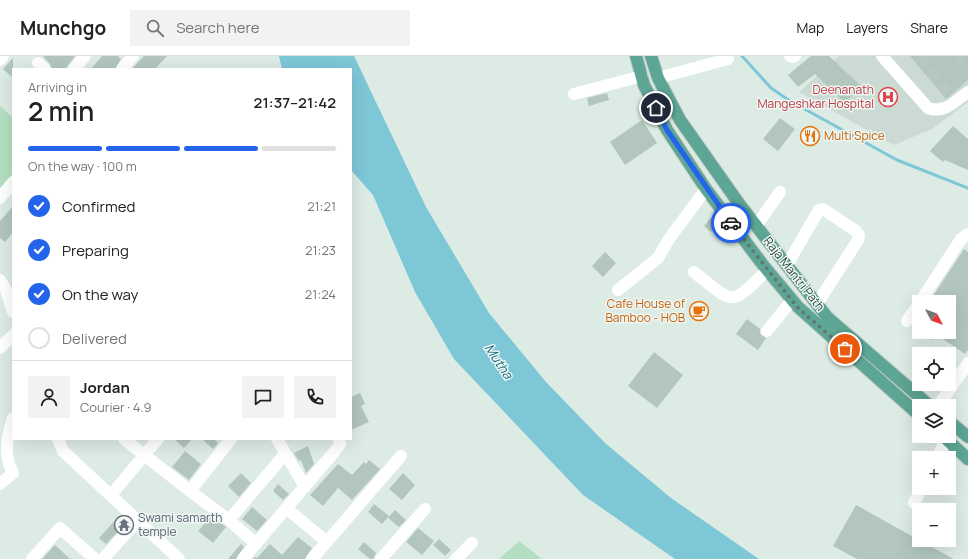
<!DOCTYPE html>
<meta charset="utf-8">
<style>
:root{--surface:#fff;--page:#f2f2f2;--text:#222;--muted:#767676;--line:#e0e0e0;--accent:#2563eb}
body{margin:0;font-family:Manrope,sans-serif;background:var(--page);color:var(--text);height:100vh;display:flex;flex-direction:column;font-size:15px;white-space:nowrap}
*{box-sizing:border-box;margin:0}
p{font-size:13px;color:var(--muted)}
.icon{flex:none;width:22px;height:22px;fill:none;stroke:currentColor;stroke-width:2;stroke-linecap:round;stroke-linejoin:round}
.map{position:relative;flex:1;overflow:hidden}
.side{position:absolute;left:12px;top:12px;width:340px;height:372px;display:flex;flex-direction:column;background:var(--surface);border-radius:0px;box-shadow:0 4px 16px #0002}
.side>*{flex:none}
.needle{width:26px;rotate:131deg}
.tools{position:absolute;left:912px;top:239px;display:grid;gap:8px}
.tools a{display:grid;place-items:center;width:44px;height:44px;border-radius:0px;background:var(--surface);box-shadow:0 4px 16px #0002;font-size:20px}
.pin{position:absolute;display:grid;place-items:center;width:34px;height:34px;color:#fff;margin:-17px;border:2px solid #fff;border-radius:50%;box-shadow:0 1px 4px #0007}
.courier{position:absolute;display:grid;place-items:center;width:40px;height:40px;margin:-20px;border:3px solid #2563eb;border-radius:50%;background:#fff;color:#222;box-shadow:0 1px 5px #0007}
.overview em{font-style:normal;font-weight:600}
.overview div{display:flex;flex-direction:column-reverse}
.overview{display:flex;align-items:center;justify-content:space-between;height:68px;padding:0 16px}
h1{font-size:26px;font-weight:600;line-height:30px}
.bar{display:grid;grid-template-columns:repeat(4,1fr);gap:6px 4px;align-content:center;height:48px;padding:0 16px}
.bar i{height:5px;border-radius:3px;background:var(--line)}
.bar .on{background:var(--accent)}
.bar p{grid-column:span 4}
.line{display:flex;align-items:center;gap:10px;padding:0 16px;border-top:1px solid var(--line)}
.line div{flex:1}
.round{display:grid;place-items:center;flex:none;width:42px;height:42px;border-radius:0px;background:var(--page)}
ol{padding:0 16px;list-style:none}
li{display:flex;align-items:center;gap:12px;height:44px}
li p{margin-inline-start:auto}
li .icon{padding:4px;border-radius:50%;background:var(--accent);color:#fff;stroke-width:4}
li:last-child{color:var(--muted)}
li i{width:22px;height:22px;border:2px solid var(--line);border-radius:50%}
header{display:flex;align-items:center;gap:24px;box-sizing:border-box;height:56px;padding:0 20px;background:var(--surface);border-bottom:1px solid var(--line)}
header strong{font-size:19px}
nav{display:flex;gap:22px;margin-inline-start:auto;font-size:14px}
.search{width:280px;height:36px;background:var(--page);display:flex;align-items:center;gap:10px;box-sizing:border-box;padding:0 14px;border-radius:0px;color:var(--muted);font-size:15px}
.map>svg:first-child{display:block}
.built{fill:#cbdbd4}
.green{fill:#b3dfc0}
.water{fill:#7ec7d7}
.lines{fill:none;stroke-linecap:round;stroke-linejoin:round}
.stream{stroke:#7ec7d7;stroke-width:3}
.building{fill:#b2c6be}
.minor-tunnel{stroke:#b7c8c2;stroke-width:12;stroke-dasharray:12 6;stroke-linecap:butt}
.major-casing{stroke:#c0c8c6;stroke-width:14}
.minor{stroke:#fff;stroke-width:12}
.major{stroke:#5da594;stroke-width:12}
.done{stroke:#607972;stroke-width:4;stroke-dasharray:0 7.2}
.route{stroke:#2563eb;stroke-width:5}
.labels{text-anchor:middle;stroke-width:3;stroke-linejoin:round;paint-order:stroke}
.health-label{font-size:12px;fill:#be3a42;stroke:#eef7f3;text-anchor:end}
.food-label{font-size:12px;fill:#c56008;stroke:#eef7f3;text-anchor:start}
.street-label{font-size:12px;fill:#1d3c34;stroke:#eef7f3}
.worship-label{font-size:12px;fill:#5b616d;stroke:#eef7f3;text-anchor:start}
.water-label{font-size:13px;font-style:italic;fill:#12697d;stroke:#eef7f3}
</style>
<header>
<strong>Munchgo</strong>
<div class="search"><svg class="icon" aria-label="search" viewBox="0 0 24 24"><circle cx="10" cy="10" r="6"/><path d="M15 15l6 6"/></svg>Search here</div>
<nav><a>Map</a><a>Layers</a><a>Share</a></nav>
</header>
<div class="map">
<svg width="968" height="503" viewBox="0 0 968 503">
<rect width="100%" height="100%" fill="#ddebe5"/>
<path class="built" d="M839 0H968V46L932 73 894 89 799 36Z"/>
<path class="green" d="M0 50 13 62V117L0 133Z
M519 485 542 503H499Z"/>
<path class="water" d="M279 0H354L426 151 489 257 546 326 605 387 671 442 759 503H675L583 439 454 303 415 236 373 139 351 114V13H282Z"/>
<g class="lines">
<path class="stream" d="M742 0 771 32 790 45 897 104 968 132"/>
</g>
<path class="building" d="M43 0H75L65 13H52L50 8Z
M102 0H118L121 3 115 13H91Z
M144 0H167L155 13H132Z
M811 0H829L861 30 845 47 815 18 798 31 788 19Z
M910 0H968V24L946 43Z
M13 2V22L3 13Z
M607 37 609 44 589 50 587 42Z
M780 62 795 73 778 95 763 83Z
M642 64 657 87 625 109 610 86Z
M953 70 968 83V114L945 104 943 106 930 95Z
M13 150V176L5 186 0 182V165Z
M715 157 720 165 711 176 704 170Z
M964 193 968 196V294L965 298 937 279 933 284 921 276H949V246H929Z
M605 196 616 207 603 221 592 210Z
M747 263 760 273V278L766 282 758 294 736 278Z
M654 296 683 319 657 352 628 330Z
M360 337 365 348 361 350 369 366 351 374V341Z
M174 383H192L184 392Z
M202 383H214L218 387 213 393Z
M308 390 314 408 306 417 301 404 299 405 294 397Z
M185 395 201 408 189 424 172 411Z
M369 404 380 413 352 444 338 432 323 450 310 439 338 408 352 419 364 406 366 408Z
M241 417 251 427 239 441 228 430Z
M403 417 415 429 402 444 389 433Z
M278 428 289 438 283 444 273 435Z
M374 448 389 460 382 468 368 456Z
M856 449 919 484 954 503H857L833 490Z
M252 451 267 464 257 475 242 463Z
M395 454 406 464 399 471 388 462Z
M211 460 226 471 213 487 198 475Z
M118 461 125 468 106 488 99 482Z
M418 472 434 485 422 499 406 486Z
M298 481 312 492 305 503H253L255 501 257 502 270 488 282 499Z
M439 483 451 494 445 500 433 489Z
M364 486 376 497 373 503H370L358 493Z
M241 488 244 491 236 503H228Z
M55 489 70 503H42Z"/>
<g class="lines">
<path class="minor-tunnel" d="M919 0 951 39
M960 0 961 2 964 0"/>
<defs>
<path id="major" d="M636 0 644 29 667 74 706 133 763 209 798 251 919 359
M651 0 658 22 680 64 740 149 827 261 930 350
M949 365 968 381
M943 380 968 403"/>
</defs>
<use href="#major" class="major-casing"/>
<path class="minor" d="M790 0 792 1 795 0
M882 0 928 52C945 58 955 45 968 36
M0 4 3 0
M38 7 45 13
M74 13 85 0
M122 13 133 0
M658 22 728 3
M574 38 642 20
M0 142 13 126
M756 170 780 136
M787 209 819 154 823 153 856 175 859 179 858 184 817 248
M694 216C734 248 730 252 767 214
M0 224 6 234 13 256
M618 234 658 202 669 183 706 133
M920 246 961 183 968 178
M907 265 919 247
M767 275 792 244
M0 292 13 279
M938 350 968 307
M58 383 63 395 179 503
M124 383 190 435
M231 383 190 435 229 464 256 488
M277 383 305 431
M937 402 946 383
M0 428 13 417C3 399 7 381 13 362
M111 439 158 383
M914 447 922 432
M286 452 327 486
M229 464 285 398
M32 503 60 472 95 503
M103 503 138 464
M243 503 335 395 340 388 339 383
M312 503 401 400
M381 503 425 453
M456 503 472 487"/>
<use href="#major" class="major"/>
</g>
<g class="lines">
<path class="done" d="M731 167 798 252 845 293"/>
<path class="route" d="M656 52 667 74 731 167"/>
</g>
<defs>
<symbol id="hospital-ring" viewBox="-11 -11 22 22"><circle r="9.5" fill="#eef7f3" stroke="#e0444e" stroke-width="1.5"/><path d="M-5-5h3v3.5h4V-5h3V5h-3V1.5h-4V5h-3Z" fill="#e0444e"/></symbol>
<symbol id="restaurant-ring" viewBox="-11 -11 22 22"><circle r="9.5" fill="#eef7f3" stroke="#e8710a" stroke-width="1.5"/><path d="M-5-6h1v4h1v-4h1v4h1v-4h1v5L-1.5 .5V6h-2V.5L-5-1ZM5-6V6H3V1.5H1.5Q1.5-4 5-6Z" fill="#e8710a"/></symbol>
<symbol id="cafe-ring" viewBox="-11 -11 22 22"><circle r="9.5" fill="#eef7f3" stroke="#e8710a" stroke-width="1.5"/><path d="M-5.5-4.5H6V0H3Q3 3.5 0 3.5H-2.5Q-5.5 3.5-5.5 0ZM3-3.2v2h1.7v-2ZM-6 4.5H4V6H-6Z" fill="#e8710a"/></symbol>
<symbol id="temple-ring" viewBox="-11 -11 22 22"><circle r="9.5" fill="#eef7f3" stroke="#6b7280" stroke-width="1.5"/><path d="M0-6L5-2H3V0L6.5 2.5H4V6H1.5V3h-3V6H-4V2.5H-6.5L-3 0V-2H-5Z" fill="#6b7280"/></symbol>
</defs>
<g fill-rule="evenodd">
<use href="#hospital-ring" x="877" y="30" width="22" height="22"/>
<use href="#restaurant-ring" x="799" y="69" width="22" height="22"/>
<use href="#cafe-ring" x="688" y="244" width="22" height="22"/>
<use href="#temple-ring" x="113" y="458" width="22" height="22"/>
</g>
<g class="labels">
<g class="health-label">
<text x="874" y="38">Deenanath<tspan x="874" dy="14">Mangeshkar Hospital</tspan></text>
</g>
<g class="food-label">
<text x="824" y="84">Multi Spice</text>
<text x="685" y="252" text-anchor="end">Cafe House of<tspan x="685" dy="14">Bamboo - HOB</tspan></text>
</g>
<g class="street-label">
<text transform="translate(794 218) rotate(52)" y="4">Raja Mantri Path</text>
</g>
<g class="worship-label">
<text x="138" y="466">Swami samarth<tspan x="138" dy="14">temple</tspan></text>
</g>
<g class="water-label">
<text transform="translate(499 305) rotate(56)" y="5">Mutha</text>
</g>
</g>
</svg>
<div class="tools">
<a><svg class="needle" viewBox="-14 -14 28 28"><path d="M0-13l5 13h-10z" fill="#e53935"/><path d="M0 13l5-13h-10z" fill="#767676"/></svg></a>
<a><svg class="icon" aria-label="locate" viewBox="0 0 24 24"><circle cx="12" cy="12" r="6"/><path d="M12 2v4M12 18v4M2 12h4M18 12h4"/></svg></a>
<a><svg class="icon" aria-label="layers" viewBox="0 0 24 24"><path d="M12 4l9 5-9 5-9-5zM3 14l9 5 9-5"/></svg></a>
<a>+</a>
<a>−</a>
</div>
<div class="pin" style="left:845px;top:293px;background:#ea580c"><svg class="icon" aria-label="bag" viewBox="0 0 24 24"><path d="M5 8h14l-1 12H6zM9 8a3 3 0 0 1 6 0"/></svg></div>
<div class="pin" style="left:656px;top:52px;background:#1f2937"><svg class="icon" aria-label="home" viewBox="0 0 24 24"><path d="M3 11l9-7 9 7M6 9v11h12V9"/></svg></div>
<div class="courier" style="left:731px;top:167px"><svg class="icon" aria-label="car" viewBox="0 0 24 24"><path d="M5 17H2v-5l4-1 3-4h7l3 4 3 1v5h-3M9 17h6M6 11h13"/><circle cx="7" cy="17" r="2"/><circle cx="17" cy="17" r="2"/></svg></div>
<section class="side">
<div class="overview"><div><h1>2 min</h1><p>Arriving in</p></div><em>21:37–21:42</em></div>
<div class="bar"><i class="on"></i><i class="on"></i><i class="on"></i><i></i><p>On the way · 100 m</p></div>
<ol>
<li><svg class="icon" aria-label="check" viewBox="0 0 24 24"><path d="M5 12l5 5 9-10"/></svg>Confirmed<p>21:21</p></li>
<li><svg class="icon" aria-label="check" viewBox="0 0 24 24"><path d="M5 12l5 5 9-10"/></svg>Preparing<p>21:23</p></li>
<li><svg class="icon" aria-label="check" viewBox="0 0 24 24"><path d="M5 12l5 5 9-10"/></svg>On the way<p>21:24</p></li>
<li><i></i>Delivered</li>
</ol>
<div class="line" style="height:72px"><a class="round"><svg class="icon" aria-label="person" viewBox="0 0 24 24"><circle cx="12" cy="8" r="4"/><path d="M4 21q1-7 8-7t8 7"/></svg></a><div><b>Jordan</b><p>Courier · 4.9</p></div><a class="round"><svg class="icon" aria-label="chat" viewBox="0 0 24 24"><path d="M4 5h16v11H9l-5 4z"/></svg></a><a class="round"><svg class="icon" aria-label="phone" viewBox="0 0 24 24"><path d="M5 4h4l2 5-3 2q2 4 5 5l2-3 5 2v4C11 20 4 13 5 4z"/></svg></a></div>
</section>
</div>
